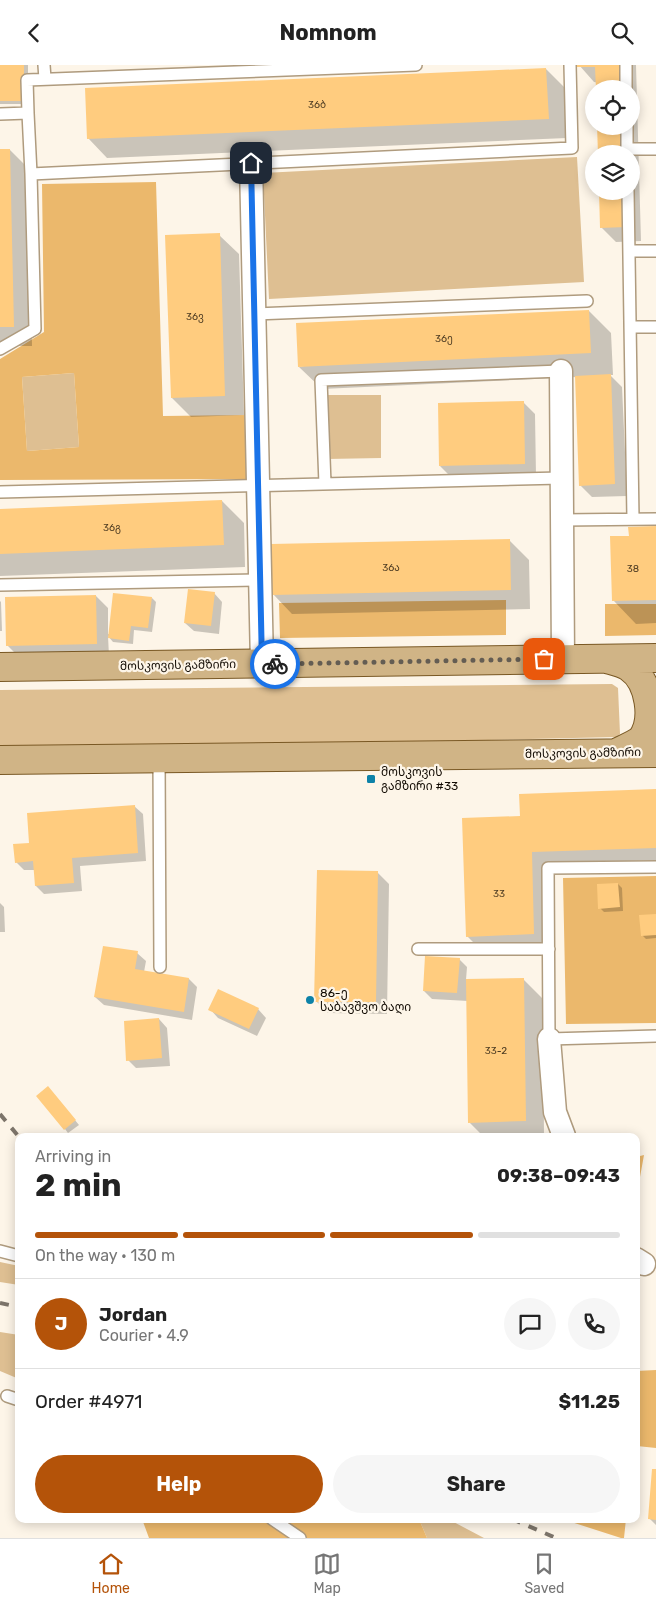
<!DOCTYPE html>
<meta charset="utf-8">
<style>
:root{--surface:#fff;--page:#f6f6f6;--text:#222;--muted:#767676;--line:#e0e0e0;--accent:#b45309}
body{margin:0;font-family:Rubik,"Noto Sans Georgian",sans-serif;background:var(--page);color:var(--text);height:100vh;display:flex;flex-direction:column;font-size:19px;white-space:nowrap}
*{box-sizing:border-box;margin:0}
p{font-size:16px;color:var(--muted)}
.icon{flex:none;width:28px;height:28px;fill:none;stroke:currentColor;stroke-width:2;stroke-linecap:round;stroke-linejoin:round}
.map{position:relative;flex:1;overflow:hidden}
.sheet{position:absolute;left:15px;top:1068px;width:625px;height:390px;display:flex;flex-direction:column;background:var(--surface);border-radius:10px;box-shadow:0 2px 12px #0003}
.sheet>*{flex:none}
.fabs{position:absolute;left:585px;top:15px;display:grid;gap:10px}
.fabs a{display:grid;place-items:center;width:55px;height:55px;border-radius:50%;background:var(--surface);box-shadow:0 2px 12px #0003;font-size:25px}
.pin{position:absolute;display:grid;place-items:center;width:42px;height:42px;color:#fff;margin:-21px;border-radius:10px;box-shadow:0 2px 8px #0006}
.courier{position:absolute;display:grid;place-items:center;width:50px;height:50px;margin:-25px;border:4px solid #1a73e8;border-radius:50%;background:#fff;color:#222;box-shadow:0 1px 6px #0007}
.overview em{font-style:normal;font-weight:700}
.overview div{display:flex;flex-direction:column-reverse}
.overview{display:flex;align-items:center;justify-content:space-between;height:85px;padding:0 20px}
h1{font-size:32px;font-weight:700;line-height:38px}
.bar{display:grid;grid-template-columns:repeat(4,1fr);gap:8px 5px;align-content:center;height:60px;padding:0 20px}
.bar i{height:6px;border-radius:4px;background:var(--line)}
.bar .current{background:var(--accent)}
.bar p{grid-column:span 4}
.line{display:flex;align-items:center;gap:12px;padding:0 20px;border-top:1px solid var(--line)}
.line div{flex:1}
.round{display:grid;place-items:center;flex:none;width:52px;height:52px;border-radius:26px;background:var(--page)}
.primary-button{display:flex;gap:10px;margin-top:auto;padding:10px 20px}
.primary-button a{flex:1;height:58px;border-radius:30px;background:var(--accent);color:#fff;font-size:20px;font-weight:700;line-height:58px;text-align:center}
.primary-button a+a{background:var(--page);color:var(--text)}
header{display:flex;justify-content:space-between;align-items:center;height:65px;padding:0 20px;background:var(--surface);font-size:22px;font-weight:700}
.tab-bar{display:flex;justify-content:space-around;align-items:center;height:70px;border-top:1px solid var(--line);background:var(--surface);font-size:14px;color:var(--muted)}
.tab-bar a{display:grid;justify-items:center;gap:2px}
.tab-bar .current{color:var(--accent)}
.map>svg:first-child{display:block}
.green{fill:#debf92}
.forest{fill:#ebb86c;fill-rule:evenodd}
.shadow{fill:#0003}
.building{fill:#ffcc7f}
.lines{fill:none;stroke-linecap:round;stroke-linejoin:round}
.service-casing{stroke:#af9b7e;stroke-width:14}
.minor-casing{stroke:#af9b7e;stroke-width:25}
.primary-casing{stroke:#795824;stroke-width:30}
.service{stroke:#fff;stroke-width:11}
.minor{stroke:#fff;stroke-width:22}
.primary{stroke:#d0b486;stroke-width:28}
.rail{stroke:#7c746a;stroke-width:4;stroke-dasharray:9 9;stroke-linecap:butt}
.done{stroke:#645d53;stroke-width:5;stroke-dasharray:0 9}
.route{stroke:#1a73e8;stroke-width:6}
.poi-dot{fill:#0d82a8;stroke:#fdf5e8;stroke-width:2}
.labels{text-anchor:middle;stroke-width:4.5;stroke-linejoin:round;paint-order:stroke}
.number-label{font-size:10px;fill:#4d3b22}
.street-label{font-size:12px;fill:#120b03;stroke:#fdf5e8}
.poi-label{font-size:12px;fill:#120b03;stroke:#fdf5e8;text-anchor:start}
</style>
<header><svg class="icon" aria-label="back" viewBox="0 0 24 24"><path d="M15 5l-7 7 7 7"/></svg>Nomnom<svg class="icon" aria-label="search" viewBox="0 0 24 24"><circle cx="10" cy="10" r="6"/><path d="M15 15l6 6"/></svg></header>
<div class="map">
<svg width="656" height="1473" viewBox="0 0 656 1473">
<rect width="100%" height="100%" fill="#fdf5e8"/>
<path class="green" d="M577 92 584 217 269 234 263 108Z
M74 308 79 382 27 386 22 312Z
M327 330H381V393L327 394Z
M612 619 618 623 620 669 616 672 96 684 0 682V625Z
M0 1197 19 1201V1220L0 1217Z
M0 1267 19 1270V1314L0 1306Z
M419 1454H448L484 1473H427Z"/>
<path class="forest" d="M156 117 163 351 248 350 247 414 0 415V294L44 267 42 119ZM74 308 79 382 27 386 22 312Z
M506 535V570L280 573 279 538Z
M605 539H656V570L605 571Z
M656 811V958L566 959 563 813Z
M644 1090 636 1134V1092Z
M656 1305V1383L637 1381 636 1385V1306Z
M142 1454H331L335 1456 336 1454H419L427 1473H149Z
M562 1454H626L624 1473H621Z"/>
<path class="shadow" d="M0 0H28V39H0Z
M579 0H637H636L641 176 616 177 601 162 631 126V24L594 17Z
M546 4 565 23 567 73 107 93 88 73Z
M0 85H10L29 104 32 281H0Z
M219 170 239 189 244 350 191 352 172 333Z
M589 246 611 268 613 310H610L622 322 627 431 592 432 580 420 577 312 322 324 299 302Z
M523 337 535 349 536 411 452 413 440 401Z
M222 436 244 458 245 502 0 511V445Z
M656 463V558L636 559 613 535 630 472Z
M510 476 529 495 530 544 292 549 273 529Z
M214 528 222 537 219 569 194 566 185 558Z
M96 531 108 543V569H110L152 533 156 537 152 567 134 565 133 579 113 577 108 571 109 591 19 592 7 580Z
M0 536 1 537 2 566H0Z
M656 725V795L543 799 546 881 479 883 467 871 521 752Z
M134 741 143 749 146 796 80 801 82 826 44 829 36 821 35 805H24L16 797 30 779Z
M377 807 389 819 387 949 328 948 316 936Z
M618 819 622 823 623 846 604 847 600 843Z
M0 838 4 842 5 867H0Z
M656 850V873L646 874 642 870Z
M137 888 146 896 144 907 189 914 197 922 192 955 104 940 95 932Z
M459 894 467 902 466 915 523 914 543 934 544 1071H483L469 1057 468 936 432 934 424 926Z
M210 944H258L266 953 257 971 218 953Z
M159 954 167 963 170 1001 136 1003 128 995Z
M52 1027 79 1060 68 1068 65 1064Z
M656 1406V1460L649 1453Z"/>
<path class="building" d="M0 0H24V36H0Z
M577 0H622V24H596L595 2H577Z
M546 3 549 54 87 74 85 23Z
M597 61H623L624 89H598Z
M0 84H10L14 262H0Z
M599 126H625L626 162 600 163Z
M220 168 225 331 171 333 165 170Z
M589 245 591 288 298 302 296 258Z
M611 309 615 419 579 421 575 311Z
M524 336 525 399 439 401 438 338Z
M222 435 224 480 0 489V444Z
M656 461V535L612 536 610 471H629L628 462Z
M510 474 511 525 272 530 271 479Z
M188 524 215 527 211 561 184 558Z
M113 528 152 532 148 563 131 561 129 576 108 573Z
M96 530 97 579 6 581 5 532Z
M656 724V783L532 787 534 869 466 872 462 753 520 751 519 729Z
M135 740 138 788 72 793 74 818 35 821 33 796 15 798 13 779 29 778 27 748Z
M317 805 378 806 376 937H314Z
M618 818 620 842 598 844 597 819Z
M656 849V870L641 871 639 850Z
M103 881 138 886 135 904 189 913 184 947 94 932Z
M425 891 460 893 457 928 423 926Z
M524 913 526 1056 468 1058 466 914Z
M218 924 259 943 249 964 208 945Z
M159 953 162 993 126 996 124 956Z
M48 1021 76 1055 64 1065 36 1031Z
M652 1404H656V1455L648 1454Z"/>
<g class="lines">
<defs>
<path id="service" d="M44 0 45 14
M626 0V24
M28 48 27 15 416 0
M0 49 28 48 31 109
M627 61V89
M627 84H656
M628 126 633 454
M629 186H656
M255 249 587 236
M630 262H656
M0 284 35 264 31 109 572 83 570 0
M325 419 321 315 561 306
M0 427 561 413
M562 455 656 454
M0 520 261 515
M159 693 160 902
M656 802 548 803 549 974 656 971
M418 884H549
M0 1186 19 1191
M7 1331 19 1335
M272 1454 300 1473"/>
<path id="minor" d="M251 98 262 599
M561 306 563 594
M549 974 555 1047 564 1071
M636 1194 644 1199"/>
<path id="primary" d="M607 594C614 596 623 598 629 602 650 616 656 656 641 675 634 680 624 684 616 688
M0 602 656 593
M0 695 656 688"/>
</defs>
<use href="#service" class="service-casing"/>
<use href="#minor" class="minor-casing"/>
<use href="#primary" class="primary-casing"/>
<use href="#service" class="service"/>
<use href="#minor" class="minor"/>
<use href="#primary" class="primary"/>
<path class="rail" d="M0 1049 19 1072
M0 1238 19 1242
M512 1454 556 1473"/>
</g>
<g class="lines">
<path class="done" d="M275 599 544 594"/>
<path class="route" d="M251 98 262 599H275"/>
</g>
<g class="poi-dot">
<rect x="366" y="709" width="10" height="10" rx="2.5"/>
<circle cx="310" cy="935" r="5"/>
</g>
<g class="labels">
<g class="number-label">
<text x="317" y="43">36ბ</text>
<text x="195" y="255">36ვ</text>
<text x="444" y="277">36ე</text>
<text x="112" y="466">36გ</text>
<text x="391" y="506">36ა</text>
<text x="633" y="507">38</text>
<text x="499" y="832">33</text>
<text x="496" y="989">33-2</text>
</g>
<g class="street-label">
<text transform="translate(178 600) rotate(-1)" y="4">მოსკოვის გამზირი</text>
<text transform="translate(583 688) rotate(-1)" y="4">მოსკოვის გამზირი</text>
</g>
<g class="poi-label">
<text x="381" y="711">მოსკოვის<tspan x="381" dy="14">გამზირი #33</tspan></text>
<text x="320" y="932">86-ე<tspan x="320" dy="14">საბავშვო ბაღი</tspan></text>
</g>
</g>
</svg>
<div class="fabs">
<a><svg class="icon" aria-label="locate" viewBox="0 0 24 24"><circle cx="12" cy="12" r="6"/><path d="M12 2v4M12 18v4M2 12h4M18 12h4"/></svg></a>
<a><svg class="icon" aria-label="layers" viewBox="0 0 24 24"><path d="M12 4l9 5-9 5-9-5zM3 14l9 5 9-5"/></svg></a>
</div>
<div class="pin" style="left:544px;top:594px;background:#ea580c"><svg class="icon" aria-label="bag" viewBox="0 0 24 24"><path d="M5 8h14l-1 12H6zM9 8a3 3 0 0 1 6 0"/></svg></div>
<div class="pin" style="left:251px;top:98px;background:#1f2937"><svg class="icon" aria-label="home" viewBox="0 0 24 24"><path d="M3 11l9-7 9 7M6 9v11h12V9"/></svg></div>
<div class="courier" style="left:275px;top:599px"><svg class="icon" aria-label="bike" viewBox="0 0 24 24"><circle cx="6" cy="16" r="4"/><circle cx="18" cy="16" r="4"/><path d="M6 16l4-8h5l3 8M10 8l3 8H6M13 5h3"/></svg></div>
<section class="sheet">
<div class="overview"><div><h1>2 min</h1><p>Arriving in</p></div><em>09:38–09:43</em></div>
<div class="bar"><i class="current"></i><i class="current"></i><i class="current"></i><i></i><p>On the way · 130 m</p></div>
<div class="line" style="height:90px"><b class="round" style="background:var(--accent);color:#fff">J</b><div><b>Jordan</b><p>Courier · 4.9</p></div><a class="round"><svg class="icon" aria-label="chat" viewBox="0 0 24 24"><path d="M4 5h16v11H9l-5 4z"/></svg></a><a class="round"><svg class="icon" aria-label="phone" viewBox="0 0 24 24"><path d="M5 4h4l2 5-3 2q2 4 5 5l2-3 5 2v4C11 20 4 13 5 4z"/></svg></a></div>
<div class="line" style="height:65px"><div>Order #4971</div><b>$11.25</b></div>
<div class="primary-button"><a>Help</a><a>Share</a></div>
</section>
</div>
<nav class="tab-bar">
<a class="current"><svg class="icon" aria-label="home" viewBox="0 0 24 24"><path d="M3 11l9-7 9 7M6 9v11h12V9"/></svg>Home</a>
<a><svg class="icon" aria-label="map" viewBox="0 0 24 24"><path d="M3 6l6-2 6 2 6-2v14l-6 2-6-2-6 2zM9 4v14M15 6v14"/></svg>Map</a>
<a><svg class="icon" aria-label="saved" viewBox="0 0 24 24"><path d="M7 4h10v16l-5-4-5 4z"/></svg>Saved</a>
</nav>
